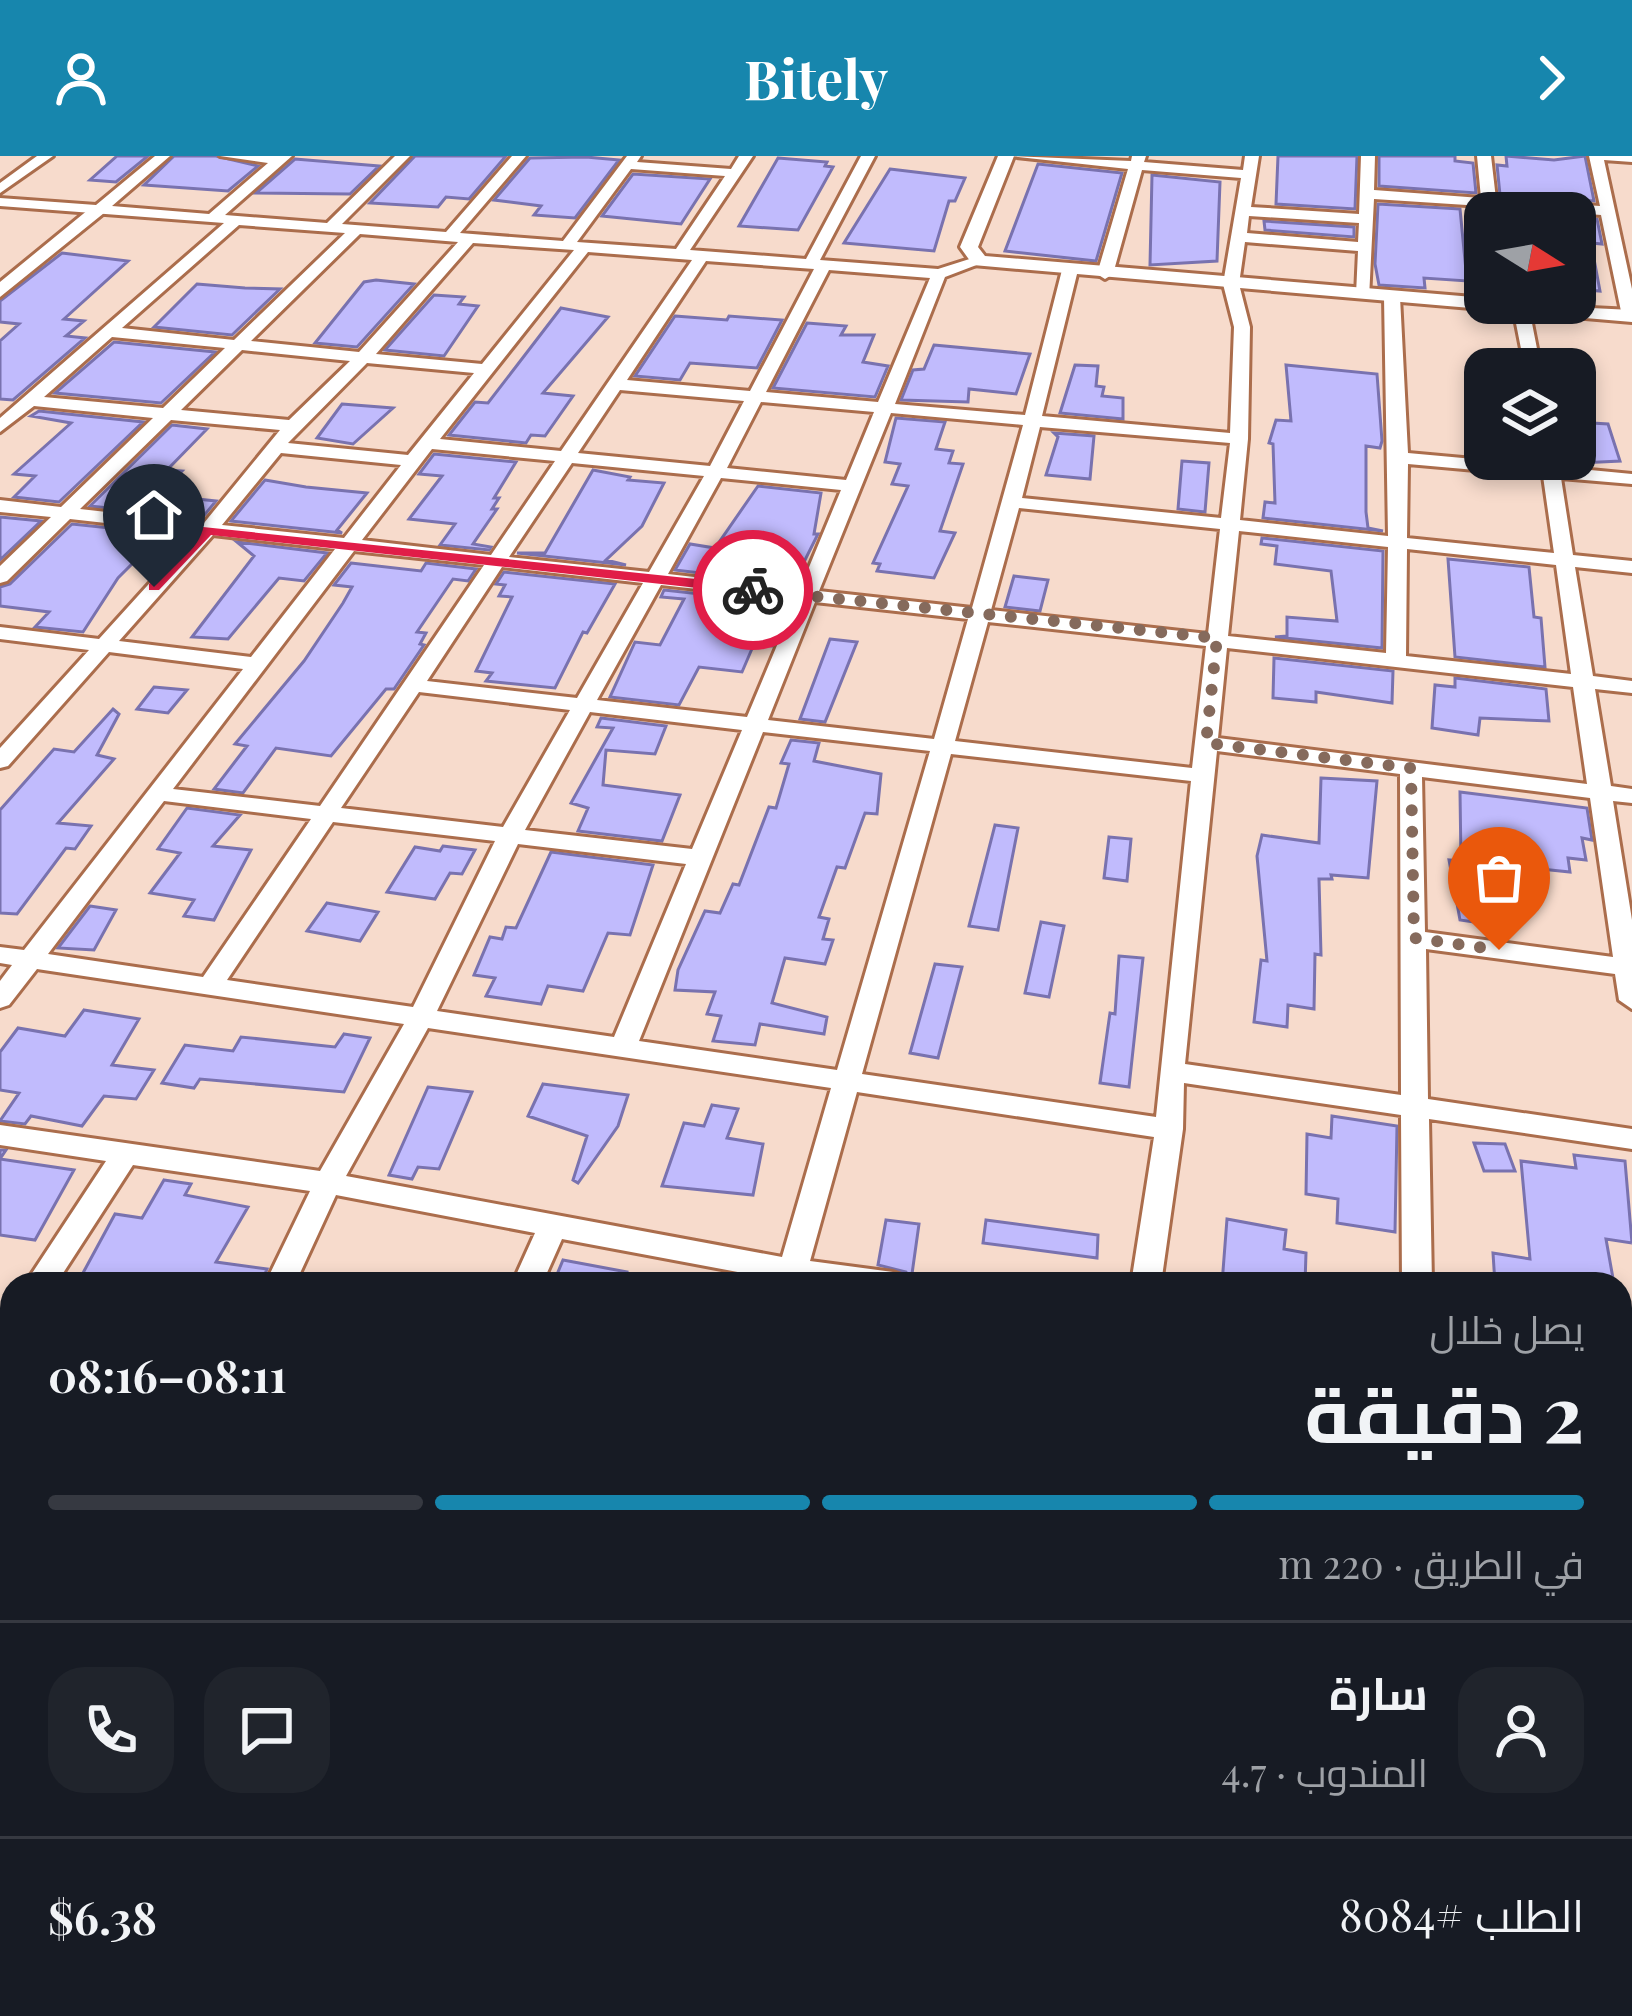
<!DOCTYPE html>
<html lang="ar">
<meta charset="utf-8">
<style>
:root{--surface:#171b24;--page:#20242c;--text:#f1f3f6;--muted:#9ea1a6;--line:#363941;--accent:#1786ad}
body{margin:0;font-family:"Playfair Display",Cairo,serif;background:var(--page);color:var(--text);direction:rtl;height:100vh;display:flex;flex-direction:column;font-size:45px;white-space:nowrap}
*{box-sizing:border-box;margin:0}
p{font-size:39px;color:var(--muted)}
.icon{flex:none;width:66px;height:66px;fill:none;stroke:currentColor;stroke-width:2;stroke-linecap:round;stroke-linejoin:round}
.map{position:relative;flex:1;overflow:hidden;direction:ltr}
.side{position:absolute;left:0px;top:1116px;width:1632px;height:744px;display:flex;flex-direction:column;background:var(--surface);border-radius:36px 36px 0 0;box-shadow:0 6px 18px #0003;direction:rtl}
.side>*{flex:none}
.needle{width:78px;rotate:101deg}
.tools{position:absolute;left:1464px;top:36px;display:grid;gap:24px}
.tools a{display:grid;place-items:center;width:132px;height:132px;border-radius:24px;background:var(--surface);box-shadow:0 6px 18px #0003;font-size:60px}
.pin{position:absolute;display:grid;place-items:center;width:102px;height:102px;color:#fff;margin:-123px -51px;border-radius:50% 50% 50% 0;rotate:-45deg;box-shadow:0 0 12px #0007}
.pin .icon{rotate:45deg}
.courier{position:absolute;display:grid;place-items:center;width:120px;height:120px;margin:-60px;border:9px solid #e11d48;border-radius:50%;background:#fff;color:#222;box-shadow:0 3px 15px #0007}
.summary em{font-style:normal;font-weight:700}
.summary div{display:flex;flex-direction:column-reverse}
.summary{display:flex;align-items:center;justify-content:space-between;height:204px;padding:0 48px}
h1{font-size:78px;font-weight:700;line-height:90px}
.bar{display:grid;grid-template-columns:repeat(4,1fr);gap:18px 12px;align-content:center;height:144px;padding:0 48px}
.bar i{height:15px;border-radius:9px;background:var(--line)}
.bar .on{background:var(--accent)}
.bar p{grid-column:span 4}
.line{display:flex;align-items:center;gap:30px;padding:0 48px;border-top:3px solid var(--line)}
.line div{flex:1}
.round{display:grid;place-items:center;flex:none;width:126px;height:126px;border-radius:36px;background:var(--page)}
header{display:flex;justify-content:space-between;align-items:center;height:156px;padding:0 48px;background:var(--accent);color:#fff;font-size:54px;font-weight:700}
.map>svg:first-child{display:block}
.building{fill:#c1bbfd;stroke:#7972af;stroke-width:3}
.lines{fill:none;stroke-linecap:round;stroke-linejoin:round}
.minor-casing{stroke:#ab6d4c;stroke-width:6}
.tertiary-casing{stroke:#ab6d4c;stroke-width:6}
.minor{fill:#fff;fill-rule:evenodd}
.tertiary{fill:#fff;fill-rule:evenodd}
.route{fill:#e11d48}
.done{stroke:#856a5c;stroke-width:12;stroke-dasharray:0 21.6}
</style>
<header><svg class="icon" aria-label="forward" viewBox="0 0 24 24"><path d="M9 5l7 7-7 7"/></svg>Bitely<svg class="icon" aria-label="person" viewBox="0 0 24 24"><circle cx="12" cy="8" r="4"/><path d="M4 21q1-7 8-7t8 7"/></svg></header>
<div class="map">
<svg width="1632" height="1860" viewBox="0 0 1632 1860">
<rect width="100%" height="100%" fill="#f7dbcc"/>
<path class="building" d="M117 0H148L116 26 90 24Z
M174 0H216L258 10 228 35 144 29Z
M415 0H506L469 43 446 41 438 51 370 47Z
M1278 0H1357L1355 53 1276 48Z
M1379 0H1455V5L1473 7 1476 37 1379 30Z
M1506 0 1554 4 1585 0 1594 45 1500 39 1497 9 1507 10Z
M586 1 619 4 575 62 534 59 541 50 494 44 530 2Z
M778 2 827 6 825 10 833 11 798 74 739 70Z
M295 3 379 10 350 38 256 37Z
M1038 8 1122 17 1096 105 1005 95Z
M890 13 965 22 955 45H949L934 95 844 87Z
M633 18 710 23 681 68 602 60Z
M1152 19 1220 26 1217 105 1150 109Z
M1378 48 1460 53 1467 125 1424 122 1425 132 1379 129 1375 108Z
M1575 62 1597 63 1602 88 1591 87 1600 135 1575 133Z
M1264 65 1354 71V81L1265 74Z
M62 97 128 105 64 163 84 165 66 180 85 182 13 244 0 243V185L19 168 0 166V145Z
M376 124 414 128 357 191 315 187 364 126Z
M197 128 245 132 280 133 232 179 154 171Z
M434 139 464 141 459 148 478 150 444 200 385 194Z
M561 152 608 161 543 237 573 240 545 280 531 279 526 287 449 279 475 246 488 247Z
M675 160 727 164 729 160 782 164 757 212 690 207 680 224 635 220Z
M807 167 846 170 841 179H874L863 206 888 210 875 241 773 232Z
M114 186 215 196 161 247 55 237Z
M934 189 1030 198 1016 238 969 233 968 246 901 244 913 214 924 213Z
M1075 209 1098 210 1096 230 1104 231 1102 240 1123 242V263L1060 257Z
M1286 209 1377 218 1382 285 1380 292 1366 290V356L1368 372 1383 375 1263 362 1265 346 1275 347 1273 288 1269 287 1276 264 1291 265Z
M342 248 393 252 353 288 317 282Z
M39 255 143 266 59 346 14 341 35 320 14 318 71 267 31 260Z
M896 262 945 266 936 293 953 295 949 307 963 308 940 375 955 377 934 422 877 415 880 408 873 407 908 330 892 328 900 308 885 306Z
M1575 266 1608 268 1620 305 1580 307Z
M172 269 207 273 167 314 182 315 159 339 216 345 202 362 90 350Z
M1054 277 1094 280 1090 323 1046 319 1058 281Z
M434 298 516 306 494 342H499L492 353H497L473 388 491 391 489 394 440 389 455 368 409 363 442 320 419 318Z
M1182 305 1209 307 1205 356 1178 353Z
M593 314 630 321 628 324 664 327 642 370 606 404 626 409 517 397H545Z
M265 324 306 331 367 337 337 374 342 377 231 365Z
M758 330 821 337 814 378H818L793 428 675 414 690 388 715 392Z
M0 361 41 365 0 404Z
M72 368 186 380 172 396 147 393 118 422 83 476 35 471 49 456 0 450V431L10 428Z
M1262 382 1383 395 1382 492 1275 481 1287 480V461L1337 465 1331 415 1275 408 1277 390 1261 388Z
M237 386 327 397 304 425 279 422 228 483 192 481 254 400Z
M1448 403 1529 411 1534 461 1541 462 1545 511 1455 501Z
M351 407 421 415 426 407 476 413 468 425 453 423 417 476 426 477 420 488 424 489 394 533H386L331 600 276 592 243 637 214 633 247 590 235 588 304 505 343 447 352 431 334 429Z
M504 416 615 428 587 477 583 476 555 532 486 525 492 517 476 515 512 441 499 440 505 429 496 428Z
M1014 420 1048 424 1040 455 1005 451Z
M664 434 790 448 772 490 754 488 742 516 699 511 679 549 610 541 635 486 660 489 684 443 661 441Z
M830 483 857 486 825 566 800 563Z
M1274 502 1393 515 1392 547 1316 536V546L1273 542Z
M1455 522 1546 533 1549 565 1480 562 1478 579 1432 572 1435 529 1455 531Z
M154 531 187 534 168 557 137 553Z
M113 553 119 558 97 599 114 603 58 667 91 670 75 693 66 692 17 758 0 757V654L54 593 74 596Z
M601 562 666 570 655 598 606 594 603 629 680 639 662 685 578 675 588 652 571 647 613 572 597 571Z
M791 584 819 587 814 605 881 618 877 658 865 657 845 712 837 711 819 761 829 763 823 783 833 784 825 808 785 802 772 847 827 861 824 878 760 868 755 889 713 885 721 860 707 858 715 836 675 834 678 814 705 755 720 757 733 728 739 729 769 651 776 652 789 608 781 607Z
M1321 622 1377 625 1368 722 1331 719 1332 723H1319L1321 799 1315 798 1314 853 1288 849 1287 871 1254 866 1261 804 1267 805 1257 700 1262 679 1319 687Z
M1460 636 1587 652 1592 684 1582 682 1586 704 1568 702 1570 716 1502 709 1503 727 1491 725 1494 769 1460 764 1449 704 1461 705Z
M187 652 240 659 213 690 251 694 214 764 184 760 194 744 150 737 180 697 158 693Z
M995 669 1018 672 998 774 969 770Z
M1109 681 1131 683 1127 725 1104 722Z
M443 690 475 694 462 718 450 717 435 743 387 736 415 691 440 695Z
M551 696 653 709 630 779 608 777 583 835 548 830 541 848 486 840 495 822 474 819 490 781 502 783 506 771 516 772Z
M327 747 378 756 360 785 307 775Z
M90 750 116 754 94 794 58 792Z
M1041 766 1064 770 1049 841 1025 837Z
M1119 800 1143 802 1129 931 1100 927 1110 857 1115 858Z
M935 808 962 811 938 902 910 897Z
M84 854 139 863 112 909 154 914 136 943 104 940 82 970 31 960 25 968 0 965 19 937 0 934V896L18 872 65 880Z
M344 878 370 882 344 936 200 923 194 932 162 927 185 889 233 895 241 881 335 891Z
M543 928 628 939 618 970 578 1027 573 1024 587 980 528 960Z
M428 931 472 936 439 1013 418 1011 412 1023 389 1019Z
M712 949 738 953 727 982 763 988 753 1039 662 1030 684 967 704 970Z
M1332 960 1397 970 1395 1076 1337 1067 1338 1043 1306 1038 1307 978 1331 982Z
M1474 987 1505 988 1515 1015H1484Z
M0 994H6L0 1003 74 1014 35 1084 0 1079Z
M1574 999 1625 1005 1632 1087 1606 1083 1614 1128H1495L1493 1097 1530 1103 1521 1005 1576 1012Z
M164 1024 191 1028 185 1039 248 1051 216 1106 267 1113 261 1128H77L115 1058 142 1062Z
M1227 1063 1286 1074 1284 1093 1306 1097 1305 1128H1222Z
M886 1064 919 1068 911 1125 906 1116 878 1109Z
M986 1064 1098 1079 1097 1102 983 1087Z
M563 1104 627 1116 625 1128H553Z"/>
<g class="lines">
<defs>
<path id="minor" d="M37 0H53L0 37V27Z
M155 0H170L112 50 209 58 268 7 220 0H292L225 59 327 67 395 0H410L342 68 446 76 512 0H526L460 77 563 85 627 0H641L637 6 731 13 739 0H753L690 94 806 103 861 0H875L820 104 938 113 979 100 987 105 945 121 895 248 1025 259 1062 114 1070 109 1078 114 1042 260 1230 277 1234 171 1223 128 1241 22 1142 14 1113 118 1105 123 1097 118 1128 13 1008 0 1131 5 1132 0H1146L1144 6 1243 14 1245 0H1259L1251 51 1359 58 1361 0H1375L1374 34 1481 42 1477 0H1491L1496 43 1600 50 1589 0H1632V6L1604 4 1632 133V164L1622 160 1601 59 1497 51V57L1485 60 1482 50 1374 43 1369 142 1356 139 1358 95 1245 86 1239 128 1250 171 1248 283 1240 364 1388 380 1384 141 1392 136 1400 141 1408 297 1541 309 1540 303H1558L1559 311 1632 318V328L1561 322 1573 399 1632 405V417L1575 411 1593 520 1632 525V537L1595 533 1611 630 1632 633V647L1613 645 1632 764V853L1619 844 1615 818 1426 793 1428 943 1632 973V993L1429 963 1432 1128H1402L1401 959 1184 927 1183 973 1161 1128H1131L1154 981 857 936 810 1105 893 1116 904 1120 908 1128H774L775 1123 562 1083 542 1128H512L535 1077 336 1039 295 1128H265L310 1035 133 1009 56 1128H25L106 1005 0 989V969L320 1015 404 868 37 813 9 849 0 852V825L12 809 0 807V791L24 794 243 513 109 496 8 610 0 612V592L89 494 0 483V471L99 483 195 377 70 363 7 425 0 427V410L51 361 0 356V344L61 351 153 262 34 250 0 276V262L224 67 0 50V42L96 49ZM631 13 725 20 676 93 577 86ZM1249 60 1359 67 1358 86 1247 77ZM239 69 345 77 234 184 122 172ZM360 78 458 86 359 196 251 185ZM473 87 574 94 482 208 376 198ZM588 96 692 104 561 295 440 283ZM706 105 814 113 750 235 627 224ZM829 114 930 122 878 246 766 236ZM112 181 225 192 163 252 44 241ZM242 194 350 205 289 264 181 254ZM367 207 474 217 408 299 288 287ZM620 234 744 245 710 310 578 297ZM761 246 874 256 846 324 727 312ZM891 257 1023 269 972 452 819 435ZM171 264 280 274 204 367 80 353ZM1040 271 1230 287 1221 362 1022 342ZM432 293 555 305 491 399 362 384ZM281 297 401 309 344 382 222 369ZM572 307 704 320 649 416 509 401ZM1408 308 1543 320 1554 397 1407 382ZM721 322 841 334 800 433 668 418ZM1019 352 1220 373 1208 478 991 454ZM1239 375 1388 391 1386 497 1228 480ZM213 379 335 393 251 501 119 485ZM1407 393 1556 409 1571 518 1406 500ZM354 395 484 409 320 650 173 633ZM502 411 643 427 577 542 427 525ZM661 429 796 444 747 561 597 544ZM815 446 968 463 934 583 768 564ZM988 466 1206 490 1192 612 955 585ZM1227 492 1573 531 1587 628 1218 582ZM419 536 570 554 503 671 341 652ZM590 556 742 574 692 693 525 674ZM763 576 930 595 837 914 639 885ZM1217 595 1400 618 1401 939 1185 908ZM951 598 1191 625 1156 961 862 918ZM1422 621 1590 642 1613 801 1425 776ZM164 645 311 663 203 821 48 798ZM333 666 495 685 413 851 227 824ZM518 688 686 708 614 881 437 855ZM428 872 831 932 782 1101 346 1020Z
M1521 147 1529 152 1541 213H1525L1513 152Z
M12 1159V1196L0 1202V1164Z
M1620 1228 1632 1230V1256L1620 1254Z
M0 1256 12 1258V1286L0 1284Z
M1620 1562 1632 1564V1600L1620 1598Z
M0 1591 12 1594V1630L0 1627Z
M12 1633V1687L0 1692V1638Z
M215 1848H255L250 1860H210Z
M561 1848H601L597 1860H557Z
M1057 1848H1097L1096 1860H1056Z
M1421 1848H1461V1860H1421Z"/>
<path id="tertiary" d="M998 0H1014L978 91 985 100 1485 142V147L1632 154V166L973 109 960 91Z
M94 49 109 53 0 141V126Z"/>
</defs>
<use href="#minor" class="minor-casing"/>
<use href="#tertiary" class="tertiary-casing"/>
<use href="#minor" class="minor"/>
<use href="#tertiary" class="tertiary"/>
</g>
<path class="route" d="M203 371 753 429 760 434 753 438 211 379 159 434H149V428Z"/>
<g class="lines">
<path class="done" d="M753 434 1217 482 1206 587 1411 612 1414 782 1499 794"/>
</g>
</svg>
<div class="tools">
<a><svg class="needle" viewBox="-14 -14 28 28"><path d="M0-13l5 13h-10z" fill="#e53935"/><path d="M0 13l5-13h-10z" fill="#9ea1a6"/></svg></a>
<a><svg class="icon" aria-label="layers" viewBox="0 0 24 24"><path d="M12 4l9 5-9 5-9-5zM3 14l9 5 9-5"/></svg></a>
</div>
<div class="pin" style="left:1499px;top:794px;background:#ea580c"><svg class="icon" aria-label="bag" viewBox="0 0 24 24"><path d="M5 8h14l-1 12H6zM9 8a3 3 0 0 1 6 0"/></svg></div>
<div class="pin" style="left:154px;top:431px;background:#1f2937"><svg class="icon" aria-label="home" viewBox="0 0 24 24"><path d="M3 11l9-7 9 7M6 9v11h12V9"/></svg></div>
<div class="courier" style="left:753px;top:434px"><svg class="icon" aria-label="bike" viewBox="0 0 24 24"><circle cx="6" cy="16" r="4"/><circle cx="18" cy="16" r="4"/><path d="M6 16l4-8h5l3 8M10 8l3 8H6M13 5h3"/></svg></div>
<section class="side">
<div class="summary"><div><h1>2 دقيقة</h1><p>يصل خلال</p></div><em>08:11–08:16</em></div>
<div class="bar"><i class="on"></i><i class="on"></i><i class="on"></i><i></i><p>في الطريق · 220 m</p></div>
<div class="line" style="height:216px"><a class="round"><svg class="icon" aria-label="person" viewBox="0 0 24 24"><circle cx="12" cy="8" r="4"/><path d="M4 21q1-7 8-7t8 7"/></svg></a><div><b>سارة</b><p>المندوب · 4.7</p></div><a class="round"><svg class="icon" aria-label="chat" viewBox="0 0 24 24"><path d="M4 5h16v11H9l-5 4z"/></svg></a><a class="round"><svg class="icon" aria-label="phone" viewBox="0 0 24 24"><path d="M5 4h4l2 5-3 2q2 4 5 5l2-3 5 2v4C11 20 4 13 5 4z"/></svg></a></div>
<div class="line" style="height:156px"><div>الطلب #8084</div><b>$6.38</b></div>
</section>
</div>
